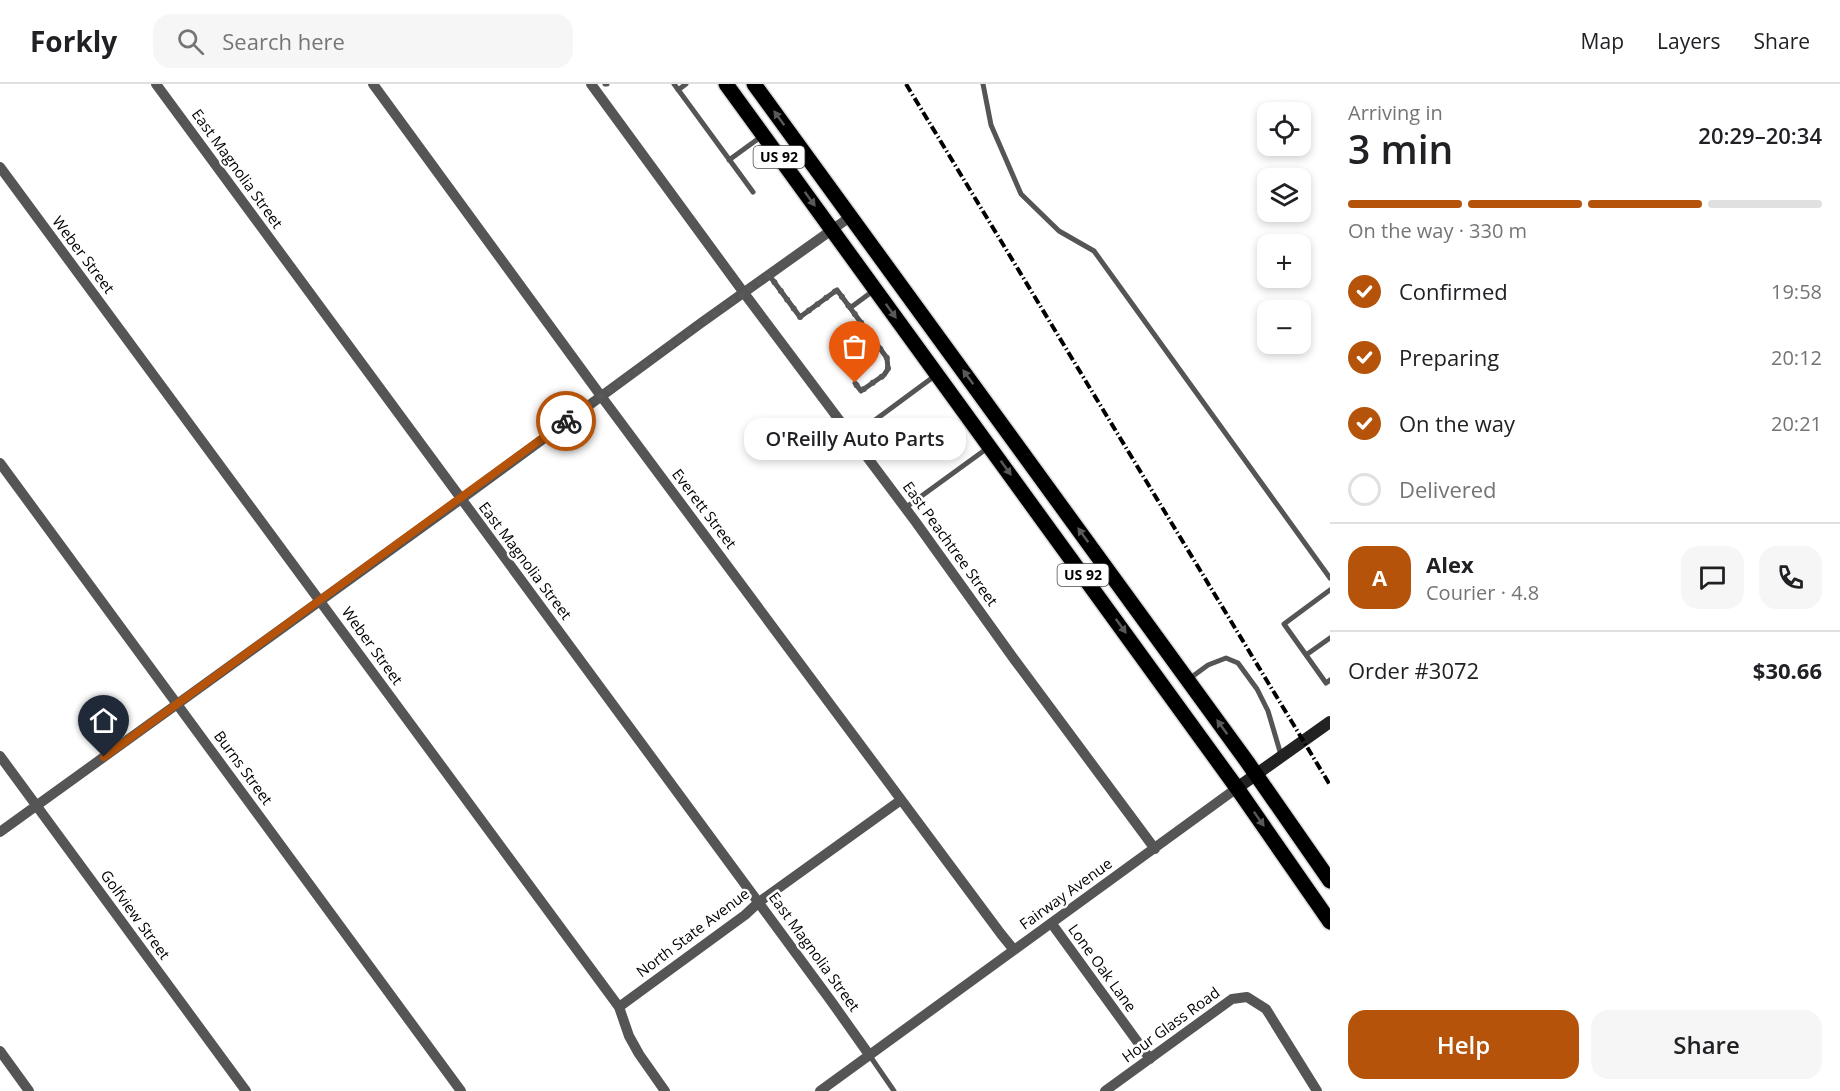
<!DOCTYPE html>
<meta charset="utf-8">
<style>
:root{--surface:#fff;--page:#f6f6f6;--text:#202124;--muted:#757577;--line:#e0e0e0;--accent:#b45309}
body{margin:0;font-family:"Open Sans",sans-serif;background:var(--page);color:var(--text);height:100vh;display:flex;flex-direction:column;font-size:22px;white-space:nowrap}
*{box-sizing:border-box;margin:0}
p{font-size:20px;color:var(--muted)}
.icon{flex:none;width:33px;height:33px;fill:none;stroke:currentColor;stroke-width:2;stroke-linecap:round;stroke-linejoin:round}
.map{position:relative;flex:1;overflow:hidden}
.sheet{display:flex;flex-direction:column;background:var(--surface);width:510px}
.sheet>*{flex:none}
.controls{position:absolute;left:1257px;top:18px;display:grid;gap:12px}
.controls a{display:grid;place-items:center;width:54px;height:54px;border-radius:12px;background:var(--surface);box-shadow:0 3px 9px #0003;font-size:30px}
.pin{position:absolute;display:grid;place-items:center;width:51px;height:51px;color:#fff;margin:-62px -26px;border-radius:50% 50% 50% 0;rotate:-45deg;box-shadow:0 0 6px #0007}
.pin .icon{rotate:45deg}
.courier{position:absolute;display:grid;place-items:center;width:60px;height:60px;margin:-30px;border:4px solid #b45309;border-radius:50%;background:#fff;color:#222;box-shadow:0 2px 8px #0007}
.bubble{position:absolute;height:42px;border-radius:18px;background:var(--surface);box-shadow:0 3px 9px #0003;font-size:20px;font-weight:600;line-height:42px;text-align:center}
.head em{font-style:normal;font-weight:600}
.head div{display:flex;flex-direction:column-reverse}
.head{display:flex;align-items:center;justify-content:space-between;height:102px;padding:0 18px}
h1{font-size:39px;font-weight:600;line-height:45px}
.bar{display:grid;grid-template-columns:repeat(4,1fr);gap:9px 6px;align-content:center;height:72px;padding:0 18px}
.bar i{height:8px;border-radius:4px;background:var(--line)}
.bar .selected{background:var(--accent)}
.bar p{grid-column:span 4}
.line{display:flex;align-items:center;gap:15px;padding:0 18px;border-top:2px solid var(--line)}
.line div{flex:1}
.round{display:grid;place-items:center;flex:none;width:63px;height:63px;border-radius:18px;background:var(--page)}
ol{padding:0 18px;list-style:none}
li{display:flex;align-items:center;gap:18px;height:66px}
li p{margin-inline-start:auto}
li .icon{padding:6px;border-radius:50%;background:var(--accent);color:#fff;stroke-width:4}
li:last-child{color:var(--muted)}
li i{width:33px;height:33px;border:3px solid var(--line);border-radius:50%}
.action{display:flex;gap:12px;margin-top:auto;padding:12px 18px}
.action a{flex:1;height:69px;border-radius:18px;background:var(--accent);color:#fff;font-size:24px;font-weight:600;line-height:69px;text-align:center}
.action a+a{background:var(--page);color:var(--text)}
header{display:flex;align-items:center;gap:36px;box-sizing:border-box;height:84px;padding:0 30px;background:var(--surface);border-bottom:2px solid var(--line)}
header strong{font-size:28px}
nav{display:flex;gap:33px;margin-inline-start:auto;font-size:21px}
.search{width:420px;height:54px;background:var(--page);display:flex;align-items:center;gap:15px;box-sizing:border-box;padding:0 21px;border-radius:18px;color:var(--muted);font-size:22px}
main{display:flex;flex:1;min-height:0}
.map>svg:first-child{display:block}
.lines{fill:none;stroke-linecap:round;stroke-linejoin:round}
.primary-casing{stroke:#dbdbdb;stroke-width:18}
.lane{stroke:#555;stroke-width:5}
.street{stroke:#555;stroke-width:10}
.secondary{stroke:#222;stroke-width:12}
.primary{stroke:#000;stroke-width:15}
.rail{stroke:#000;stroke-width:4;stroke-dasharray:9 3 1.5 3;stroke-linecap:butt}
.oneway{fill:#595959}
.done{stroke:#595959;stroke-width:6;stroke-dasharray:0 10.8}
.route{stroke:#b45309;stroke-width:8}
.labels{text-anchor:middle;stroke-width:5;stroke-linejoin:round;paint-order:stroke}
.shield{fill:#fff;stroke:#4c4c4c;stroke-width:1.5}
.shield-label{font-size:14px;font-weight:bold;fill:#000}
.street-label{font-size:15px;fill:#000;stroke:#fff}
</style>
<header>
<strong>Forkly</strong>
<div class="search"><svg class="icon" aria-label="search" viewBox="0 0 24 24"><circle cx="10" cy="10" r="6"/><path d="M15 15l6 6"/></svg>Search here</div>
<nav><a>Map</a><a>Layers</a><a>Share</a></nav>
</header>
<main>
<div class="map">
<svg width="1330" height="1007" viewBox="0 0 1330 1007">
<rect width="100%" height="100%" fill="#fff"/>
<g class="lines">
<defs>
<path id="primary" d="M726 0 1237 704 1330 838
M754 0 1248 679 1330 797"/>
</defs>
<use href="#primary" class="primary-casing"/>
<path class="lane" d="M605 0H607
M674 0 753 108
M983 0 991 41 1021 110 1059 147 1094 167 1330 494
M678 6 686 0
M729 76 762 52
M769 191 800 233 837 206 887 274 888 285 884 291 861 307 855 299
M850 224 873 207
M852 353 936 291
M905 424 989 363
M1330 506 1284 540 1326 599 1330 596
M1306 571 1330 554
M1189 595 1208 581 1226 574 1238 579 1257 605 1268 627 1281 671
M870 972 894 1007"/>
<path class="street" d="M156 0 831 917 870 972
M373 0 601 312 1001 850 1014 866
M591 0 744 209 915 437 1014 575 1155 765
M0 83 619 923 629 952 639 970 665 1007
M0 379 461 1007
M0 672 246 1007
M0 748 475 405 701 239 850 133
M1052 840 1150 975
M619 923 745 831 759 818 901 716
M0 967 29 1007
M820 1007 1237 704
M1105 1007 1232 915 1247 913 1266 925 1317 1007"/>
<path class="secondary" d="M1237 704 1330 638"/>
<use href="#primary" class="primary"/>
<path class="rail" d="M906 0 1330 701"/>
</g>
<defs><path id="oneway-solid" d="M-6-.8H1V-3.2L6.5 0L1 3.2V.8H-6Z" transform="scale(1.5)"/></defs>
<g class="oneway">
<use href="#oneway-solid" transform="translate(779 34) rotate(-126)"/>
<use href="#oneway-solid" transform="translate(810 115) rotate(54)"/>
<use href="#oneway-solid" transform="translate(891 227) rotate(54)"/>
<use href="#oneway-solid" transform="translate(968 293) rotate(-126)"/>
<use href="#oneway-solid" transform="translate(1006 384) rotate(54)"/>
<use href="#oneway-solid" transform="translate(1083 451) rotate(-126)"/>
<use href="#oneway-solid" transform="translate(1121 542) rotate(54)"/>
<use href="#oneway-solid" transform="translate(1222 643) rotate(-126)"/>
<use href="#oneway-solid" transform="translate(1259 735) rotate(55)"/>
</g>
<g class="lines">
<path class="done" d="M566 337 769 191 800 233 837 206 887 274 888 285 884 291 861 307 855 299"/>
<path class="route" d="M104 673 566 337"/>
</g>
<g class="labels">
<g class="shield">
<rect x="753.5" y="62" width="51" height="22" rx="4.5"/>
<rect x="1057.5" y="480" width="51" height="22" rx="4.5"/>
</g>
<g class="shield-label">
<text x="779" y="78">US 92</text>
<text x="1083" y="496">US 92</text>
</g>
<g class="street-label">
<text transform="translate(237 85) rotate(54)" y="5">East Magnolia Street</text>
<text transform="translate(83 171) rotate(53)" y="5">Weber Street</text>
<text transform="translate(704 425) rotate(53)" y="5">Everett Street</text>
<text transform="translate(950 460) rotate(54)" y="5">East Peachtree Street</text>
<text transform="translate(525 477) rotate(53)" y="5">East Magnolia Street</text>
<text transform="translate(372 562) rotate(54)" y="5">Weber Street</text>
<text transform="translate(243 684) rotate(54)" y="5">Burns Street</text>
<text transform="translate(1066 810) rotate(-36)" y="5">Fairway Avenue</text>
<text transform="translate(135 831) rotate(54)" y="5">Golfview Street</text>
<text transform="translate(693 849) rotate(-37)" y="5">North State Avenue</text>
<text transform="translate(814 868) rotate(54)" y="5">East Magnolia Street</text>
<text transform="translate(1102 884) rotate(54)" y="5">Lone Oak Lane</text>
<text transform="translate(1171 941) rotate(-36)" y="5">Hour Glass Road</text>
</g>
</g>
</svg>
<div class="controls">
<a><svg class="icon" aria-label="locate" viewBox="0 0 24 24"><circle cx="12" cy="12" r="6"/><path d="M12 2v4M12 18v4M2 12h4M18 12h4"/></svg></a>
<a><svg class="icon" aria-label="layers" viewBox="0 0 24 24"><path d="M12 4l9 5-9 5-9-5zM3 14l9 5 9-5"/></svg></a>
<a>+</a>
<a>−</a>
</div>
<div class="pin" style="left:855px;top:299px;background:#ea580c"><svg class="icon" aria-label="bag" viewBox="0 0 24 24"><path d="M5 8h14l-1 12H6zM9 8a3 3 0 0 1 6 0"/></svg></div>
<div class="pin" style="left:104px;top:673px;background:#1f2937"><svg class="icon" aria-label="home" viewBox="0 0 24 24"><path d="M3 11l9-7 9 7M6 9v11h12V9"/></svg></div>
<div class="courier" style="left:566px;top:337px"><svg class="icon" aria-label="bike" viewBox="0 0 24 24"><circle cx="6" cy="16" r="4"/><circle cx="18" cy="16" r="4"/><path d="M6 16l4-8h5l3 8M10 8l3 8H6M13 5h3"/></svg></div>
<div class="bubble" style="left:744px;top:334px;width:222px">O'Reilly Auto Parts</div>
</div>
<section class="sheet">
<div class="head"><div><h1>3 min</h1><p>Arriving in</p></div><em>20:29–20:34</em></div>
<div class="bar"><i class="selected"></i><i class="selected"></i><i class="selected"></i><i></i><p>On the way · 330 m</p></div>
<ol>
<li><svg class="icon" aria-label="check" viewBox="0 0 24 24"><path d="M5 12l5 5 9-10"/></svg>Confirmed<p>19:58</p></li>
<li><svg class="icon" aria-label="check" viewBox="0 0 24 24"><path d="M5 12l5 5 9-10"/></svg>Preparing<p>20:12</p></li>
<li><svg class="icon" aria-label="check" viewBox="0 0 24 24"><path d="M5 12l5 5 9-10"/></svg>On the way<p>20:21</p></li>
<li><i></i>Delivered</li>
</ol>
<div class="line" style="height:108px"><b class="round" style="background:var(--accent);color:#fff">A</b><div><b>Alex</b><p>Courier · 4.8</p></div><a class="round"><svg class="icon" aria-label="chat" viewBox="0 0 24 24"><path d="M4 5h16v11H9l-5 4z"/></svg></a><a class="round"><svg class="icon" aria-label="phone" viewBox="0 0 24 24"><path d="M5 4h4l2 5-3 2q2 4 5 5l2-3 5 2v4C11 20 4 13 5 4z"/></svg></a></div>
<div class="line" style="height:78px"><div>Order #3072</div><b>$30.66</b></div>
<div class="action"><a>Help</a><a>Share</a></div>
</section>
</main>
